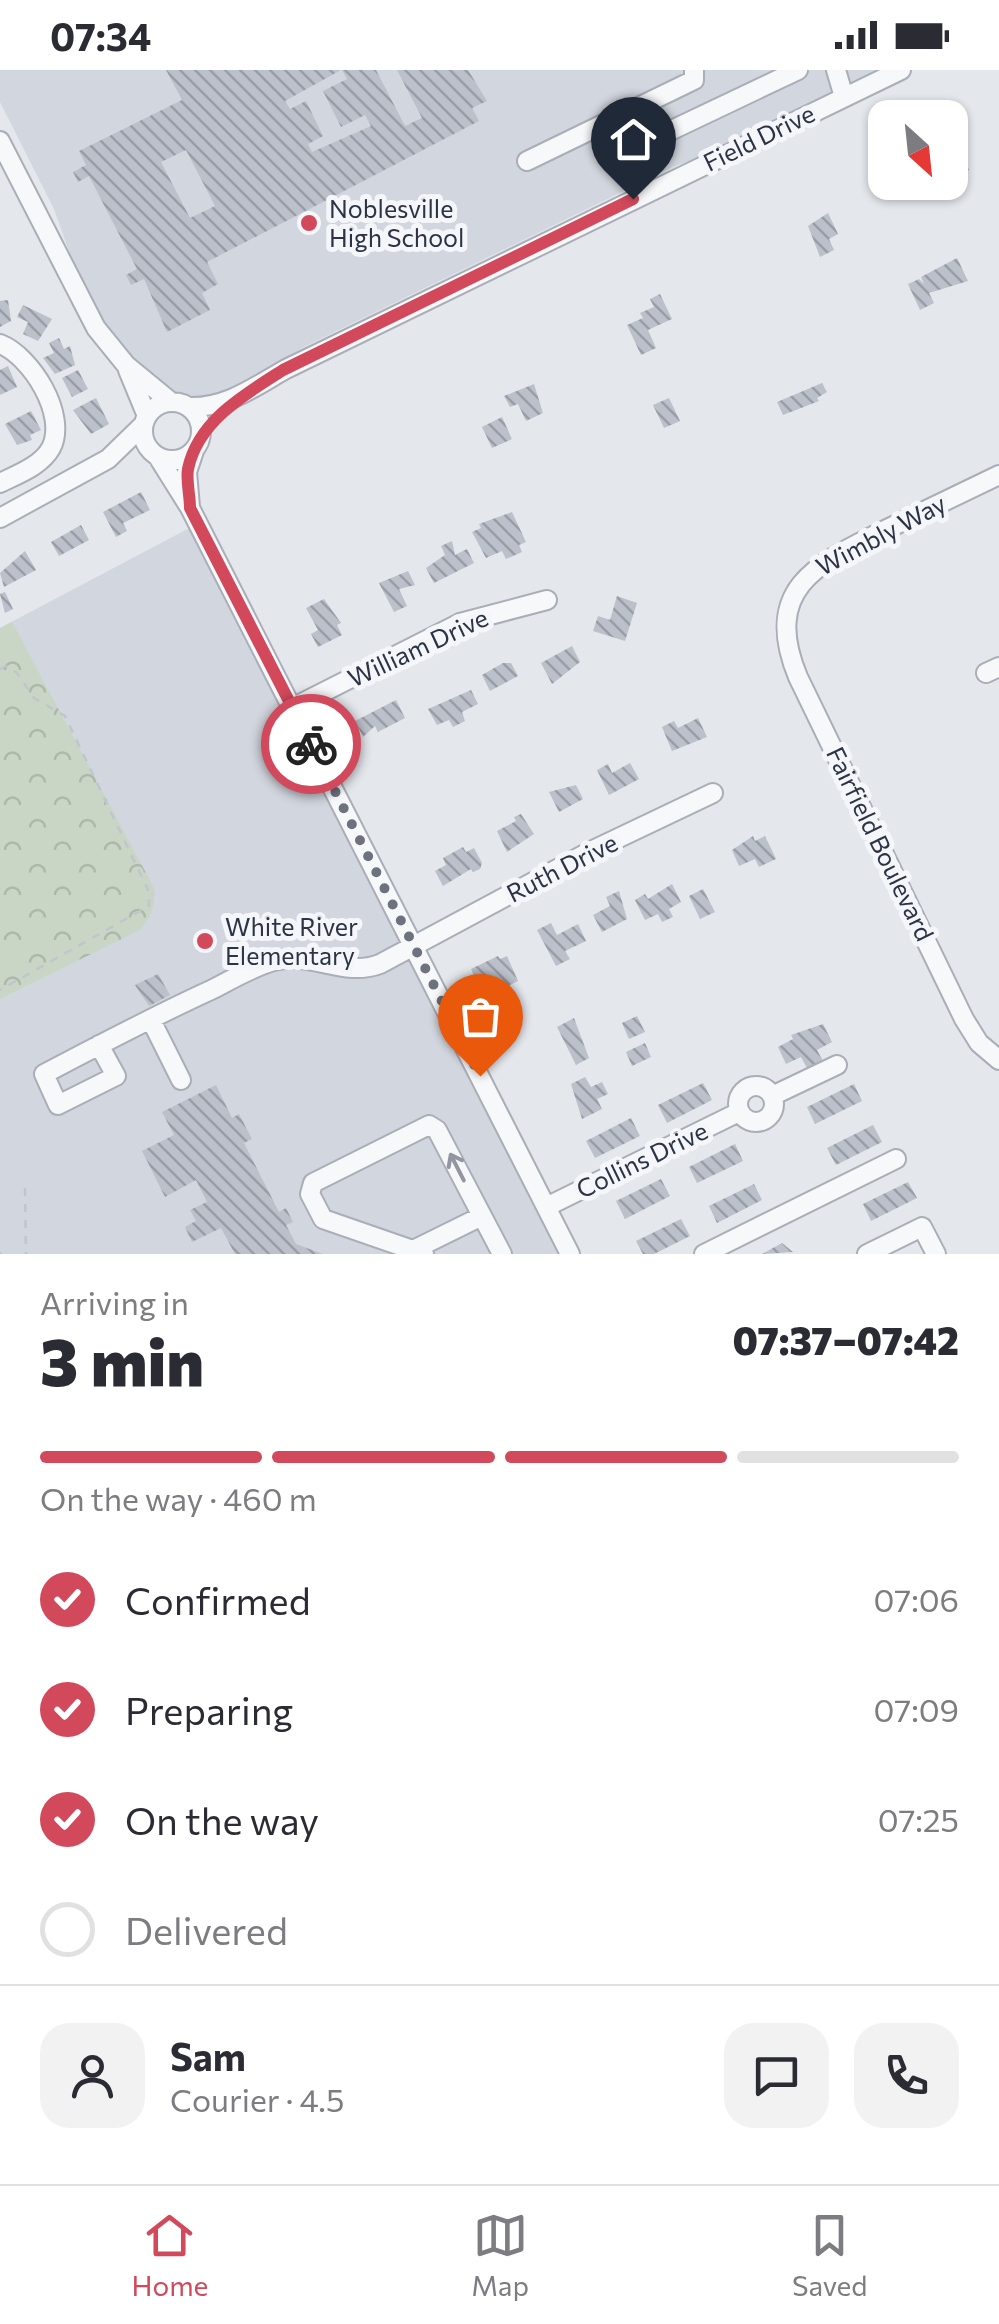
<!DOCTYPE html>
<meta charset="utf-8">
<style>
:root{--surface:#fff;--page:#f2f2f3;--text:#2b2b33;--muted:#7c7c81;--line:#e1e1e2;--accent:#d1495b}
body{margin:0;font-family:Commissioner,sans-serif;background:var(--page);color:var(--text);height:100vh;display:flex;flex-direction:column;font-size:38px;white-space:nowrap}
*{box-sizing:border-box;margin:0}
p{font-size:32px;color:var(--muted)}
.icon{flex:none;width:55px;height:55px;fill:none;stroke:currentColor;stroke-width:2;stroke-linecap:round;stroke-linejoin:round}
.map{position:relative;height:1184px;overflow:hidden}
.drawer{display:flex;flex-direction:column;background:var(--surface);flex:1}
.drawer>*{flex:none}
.needle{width:65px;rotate:153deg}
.buttons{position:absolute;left:868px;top:30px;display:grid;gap:20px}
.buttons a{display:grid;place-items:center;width:100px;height:100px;border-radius:20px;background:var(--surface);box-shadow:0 2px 8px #0004;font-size:50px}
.pin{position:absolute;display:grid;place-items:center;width:85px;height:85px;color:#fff;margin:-102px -42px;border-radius:50% 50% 50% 0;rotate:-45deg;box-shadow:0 0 10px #0007}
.pin .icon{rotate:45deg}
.courier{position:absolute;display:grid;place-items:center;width:100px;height:100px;margin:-50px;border:8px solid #d1495b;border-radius:50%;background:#fff;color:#222;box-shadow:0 2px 12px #0007}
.overview em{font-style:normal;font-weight:800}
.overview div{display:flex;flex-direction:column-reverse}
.overview{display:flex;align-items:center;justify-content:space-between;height:170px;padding:0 40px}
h1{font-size:65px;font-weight:800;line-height:75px}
.bar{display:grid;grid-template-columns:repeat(4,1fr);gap:15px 10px;align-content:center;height:120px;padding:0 40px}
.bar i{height:12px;border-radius:8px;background:var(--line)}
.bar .on{background:var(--accent)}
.bar p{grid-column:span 4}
.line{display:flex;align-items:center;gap:25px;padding:0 40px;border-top:2px solid var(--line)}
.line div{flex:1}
.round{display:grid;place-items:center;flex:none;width:105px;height:105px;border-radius:30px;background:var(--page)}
ol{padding:0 40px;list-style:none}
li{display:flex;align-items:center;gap:30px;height:110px}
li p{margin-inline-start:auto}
li .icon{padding:10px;border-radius:50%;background:var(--accent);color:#fff;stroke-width:4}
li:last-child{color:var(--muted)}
li i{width:55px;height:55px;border:5px solid var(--line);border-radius:50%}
.status{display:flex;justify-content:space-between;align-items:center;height:70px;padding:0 50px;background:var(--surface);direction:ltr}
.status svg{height:28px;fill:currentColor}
.tab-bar{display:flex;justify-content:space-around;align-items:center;height:140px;border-top:2px solid var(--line);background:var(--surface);font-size:28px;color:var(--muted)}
.tab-bar a{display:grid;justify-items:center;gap:5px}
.tab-bar .on{color:var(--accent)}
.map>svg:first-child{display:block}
.built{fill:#d2d6de}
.forest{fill:url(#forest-crowns)}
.building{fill:url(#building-back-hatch);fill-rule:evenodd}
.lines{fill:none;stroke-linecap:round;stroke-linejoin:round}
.minor-casing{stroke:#a9aeb7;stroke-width:22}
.path{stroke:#c2c5cb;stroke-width:2.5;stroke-dasharray:8 8;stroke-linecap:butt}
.minor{stroke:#f7f8fa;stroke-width:18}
.oneway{stroke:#9196a0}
.done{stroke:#6c737f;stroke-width:10;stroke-dasharray:0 18}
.route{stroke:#d1495b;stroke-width:12}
.poi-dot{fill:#d1495b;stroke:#f4f6f9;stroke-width:4}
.labels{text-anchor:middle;stroke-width:10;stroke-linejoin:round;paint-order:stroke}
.street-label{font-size:25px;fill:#2b3445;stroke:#f4f6f9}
.poi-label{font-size:25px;fill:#2b3445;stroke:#f4f6f9;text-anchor:start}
</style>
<div class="status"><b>07:34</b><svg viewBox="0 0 49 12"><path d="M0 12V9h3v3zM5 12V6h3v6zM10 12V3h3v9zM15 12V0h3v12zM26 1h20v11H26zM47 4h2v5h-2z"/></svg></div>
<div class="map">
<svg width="999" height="1184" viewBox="0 0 999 1184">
<defs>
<pattern id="forest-crowns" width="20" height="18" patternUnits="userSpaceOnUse" patternTransform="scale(2.5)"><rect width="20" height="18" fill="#c9d6c5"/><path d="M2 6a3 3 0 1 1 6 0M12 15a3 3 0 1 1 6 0" fill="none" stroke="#adb8ab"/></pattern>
<pattern id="building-back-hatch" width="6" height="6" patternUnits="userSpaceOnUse" patternTransform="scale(2.5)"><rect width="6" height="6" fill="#bbc0ca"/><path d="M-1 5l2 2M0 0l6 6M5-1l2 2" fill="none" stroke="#989da6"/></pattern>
</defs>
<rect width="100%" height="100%" fill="#e4e7ec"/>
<path class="built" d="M0 0H889L721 81 675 96 302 278 221 330 194 331 163 319 107 261 76 201 54 139 0 32Z
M197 454 570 1184H0V558Z"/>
<path class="forest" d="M12 552 154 818C155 838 152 845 140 860L0 929V558Z"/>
<path class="building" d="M166 0H341L285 31 290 39 306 31 323 66 308 74 312 82 371 56 365 45 341 57 323 21 347 9 342 0H376L405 56 422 48 397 0H468L487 31 472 38 479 51 207 192 218 214 202 223 210 240 167 262 144 209 131 215 126 205 137 199 89 106 78 112 73 102 86 95 79 81 182 30ZM186 80 215 136 190 148 161 92Z
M960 83 969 100 950 109V91Z
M828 143 838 164 829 169 834 180 820 187 808 156Z
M957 188 968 211 929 223 934 233 920 240 908 214 919 209 924 214 921 207Z
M660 224 672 249 648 260 656 278 641 285 627 255 643 248 640 243 654 237 650 229Z
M8 230 11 251 0 257V231Z
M23 235 52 249 38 271 23 264 28 252 17 247Z
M59 268 64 279 70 276 75 295 55 304 43 288 54 283 49 273Z
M8 296 17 317 0 325V300Z
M78 300 88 319 72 327 62 308Z
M822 313 827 322 817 328 819 331 783 345 777 332Z
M534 314 543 343 526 351 518 334 510 337 504 326Z
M96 328 109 354 91 364 73 340Z
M669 328 680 351 664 358 653 335Z
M31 341 41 360 30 365 32 370 17 375 5 354Z
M502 347 512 369 492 378 482 357Z
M141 422 150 440 123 453 127 461 116 467 103 442Z
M512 442 526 472 519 475 522 482 506 489 502 481 486 488 472 462 481 458 479 454Z
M81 455 89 470 59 486 51 472Z
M452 471 455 485 467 479 474 493 434 513 426 498 445 485 441 476Z
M25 481 36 500 4 517 0 503Z
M408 501 415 515 399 519 407 536 394 542 379 513Z
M5 522 13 539 5 543 0 524Z
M617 526 637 533 625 571 593 561 598 546 610 550Z
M324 529 341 553 337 555 342 565 318 577 311 564 318 560 306 538Z
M572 576 580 592 552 614 541 593Z
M503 593H511L518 606 490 621 482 605Z
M471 620 478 634 462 642 465 651 453 657 449 650 437 655 428 639Z
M396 630 405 648 378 662 375 656 363 667 355 651Z
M698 648 707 667 672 681 662 657 674 651 678 658Z
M630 693 639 709 609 725 597 700 608 694 612 703Z
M576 715 583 729 559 742 549 722Z
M521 744 534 764 507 782 497 761 516 751 514 747Z
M753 766 755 771 765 766 776 789 759 797 755 789 739 796 732 780Z
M463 777 466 782 474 778 482 793 480 799 473 802 471 799 443 816 435 801 446 795 443 788Z
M672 814 681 832 669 839 673 847 662 852 658 844 645 850 635 830 645 824 648 829Z
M703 819 715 842 700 849 689 826Z
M619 821 627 849 602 862 593 845 610 836 606 827Z
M551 853 557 865 578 854 586 871 565 881 570 889 556 896 537 860Z
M498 886 500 889 507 886 518 911 500 920 492 907 478 914 471 899Z
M158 904 170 925 149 936 135 915Z
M637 946 645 962 629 969 622 953Z
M574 948 589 988 576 995 557 957Z
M823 954 832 972 817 980 823 991 807 998 801 987 786 994 778 977 793 969 791 965Z
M645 973 651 987 632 996 626 982Z
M585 1007 591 1017 602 1012 608 1024 597 1029 602 1039 582 1049 571 1014Z
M703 1013 712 1030 667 1053 658 1035Z
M854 1014 862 1031 815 1054 807 1037Z
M216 1015 232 1048 239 1044 252 1069 244 1073 279 1142 286 1138 293 1152 286 1155 296 1174 323 1184H235L221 1158 192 1172 185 1157 196 1151 190 1140 207 1132 196 1110 165 1127 142 1081 174 1065 162 1042Z
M631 1048 640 1066 595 1088 586 1071Z
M873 1055 882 1072 836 1095 827 1078Z
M735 1074 743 1091 697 1113 689 1097Z
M661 1109 670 1126 625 1149 616 1131Z
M908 1112 917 1128 871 1151 863 1134Z
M754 1114 762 1130 717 1153 709 1136Z
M681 1149 690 1166 654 1184H643L636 1171Z
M782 1173 793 1182 762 1184Z"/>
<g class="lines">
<defs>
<path id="minor" d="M836 0 844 27
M0 71 96 258 126 295 171 332
M613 88 798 0
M527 91 694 10V0
M0 274C31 286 68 345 51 378 41 396 18 404 0 413
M128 300 147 346
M143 361a29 29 0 1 1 58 0a29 29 0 1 1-58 0Z
M189 337C227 338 254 317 286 299L901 0
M158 387 190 438 570 1184
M999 405C962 423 924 441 887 459 818 493 761 518 798 607L964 949 979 973 999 990
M190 437 187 402 194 381
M0 448 108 389 143 355
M986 603 999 597
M292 638 460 553 547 530
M151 950 181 1010
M99 975 116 1006 58 1035 44 1004C99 975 154 946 211 920 231 910 252 897 274 891 312 881 343 908 380 894L587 783 713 723
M738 1034a18 18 0 1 1 36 0a18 18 0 1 1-36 0Z
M772 1026 837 995
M546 1137 739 1042
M413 1180 482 1146
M424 1184 323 1149 310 1124 313 1113 429 1055 437 1060 502 1184
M704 1184 896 1089
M867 1184 922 1157 936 1184"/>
</defs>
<use href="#minor" class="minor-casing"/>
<path class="path" d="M0 599 6 596 17 603 34 628 65 646 149 822V836L0 920
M25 1118 26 1184
M0 1182 1 1184"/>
<use href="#minor" class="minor"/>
</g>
<defs><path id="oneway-shaft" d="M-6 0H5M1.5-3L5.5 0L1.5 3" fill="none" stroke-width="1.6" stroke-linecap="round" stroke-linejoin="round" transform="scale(2.5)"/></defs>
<use class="oneway" href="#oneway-shaft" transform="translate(457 1097) rotate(-117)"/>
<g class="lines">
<path class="done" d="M311 674 480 1006"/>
<path class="route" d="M311 674 190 438C190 425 186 411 188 399 198 351 245 324 283 300L633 129"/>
</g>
<g class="poi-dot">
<circle cx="309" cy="153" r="10"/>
<circle cx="205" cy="871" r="10"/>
</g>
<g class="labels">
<g class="street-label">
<text transform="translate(759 68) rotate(-26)" y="9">Field Drive</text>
<text transform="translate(881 465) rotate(-28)" y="9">Wimbly Way</text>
<text transform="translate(418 578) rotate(-25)" y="9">William Drive</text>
<text transform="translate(880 774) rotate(64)" y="9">Fairfield Boulevard</text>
<text transform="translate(562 798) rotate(-27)" y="9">Ruth Drive</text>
<text transform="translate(642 1090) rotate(-26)" y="9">Collins Drive</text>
</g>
<g class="poi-label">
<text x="329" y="148">Noblesville<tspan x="329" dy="29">High School</tspan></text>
<text x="225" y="866">White River<tspan x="225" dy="29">Elementary</tspan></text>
</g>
</g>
</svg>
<div class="buttons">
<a><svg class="needle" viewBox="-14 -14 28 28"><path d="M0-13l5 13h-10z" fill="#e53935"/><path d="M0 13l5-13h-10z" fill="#7c7c81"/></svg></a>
</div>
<div class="pin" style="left:480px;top:1006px;background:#ea580c"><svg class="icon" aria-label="bag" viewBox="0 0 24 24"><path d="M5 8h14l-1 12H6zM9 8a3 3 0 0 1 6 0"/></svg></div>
<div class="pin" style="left:633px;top:129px;background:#1f2937"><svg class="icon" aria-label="home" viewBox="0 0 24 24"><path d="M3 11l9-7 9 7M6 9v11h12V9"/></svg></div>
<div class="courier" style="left:311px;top:674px"><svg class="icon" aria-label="bike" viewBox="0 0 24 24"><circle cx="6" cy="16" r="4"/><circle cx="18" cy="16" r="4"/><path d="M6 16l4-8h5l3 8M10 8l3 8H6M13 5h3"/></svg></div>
</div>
<section class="drawer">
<div class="overview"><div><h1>3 min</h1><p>Arriving in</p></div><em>07:37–07:42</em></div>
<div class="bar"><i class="on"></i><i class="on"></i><i class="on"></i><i></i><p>On the way · 460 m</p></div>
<ol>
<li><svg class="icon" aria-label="check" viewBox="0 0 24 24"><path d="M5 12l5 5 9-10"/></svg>Confirmed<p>07:06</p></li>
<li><svg class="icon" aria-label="check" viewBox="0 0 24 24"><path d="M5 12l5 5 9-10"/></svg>Preparing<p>07:09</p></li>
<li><svg class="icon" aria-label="check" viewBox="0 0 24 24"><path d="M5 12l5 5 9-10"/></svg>On the way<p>07:25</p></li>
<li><i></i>Delivered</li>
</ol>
<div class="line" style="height:180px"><a class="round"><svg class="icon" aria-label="person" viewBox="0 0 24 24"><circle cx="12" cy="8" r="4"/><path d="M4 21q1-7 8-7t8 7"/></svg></a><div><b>Sam</b><p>Courier · 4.5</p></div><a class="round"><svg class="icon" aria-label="chat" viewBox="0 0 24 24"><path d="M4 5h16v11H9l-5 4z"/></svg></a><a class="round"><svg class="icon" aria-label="phone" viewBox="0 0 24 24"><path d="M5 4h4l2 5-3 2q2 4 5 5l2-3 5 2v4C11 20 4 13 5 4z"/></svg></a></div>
</section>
<nav class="tab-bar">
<a class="on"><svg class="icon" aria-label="home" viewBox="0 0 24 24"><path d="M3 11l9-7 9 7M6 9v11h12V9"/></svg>Home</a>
<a><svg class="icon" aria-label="map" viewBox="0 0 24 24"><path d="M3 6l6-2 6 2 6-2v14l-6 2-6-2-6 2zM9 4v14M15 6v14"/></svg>Map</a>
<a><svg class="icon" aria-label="saved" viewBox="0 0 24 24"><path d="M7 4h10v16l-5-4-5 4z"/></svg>Saved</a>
</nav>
